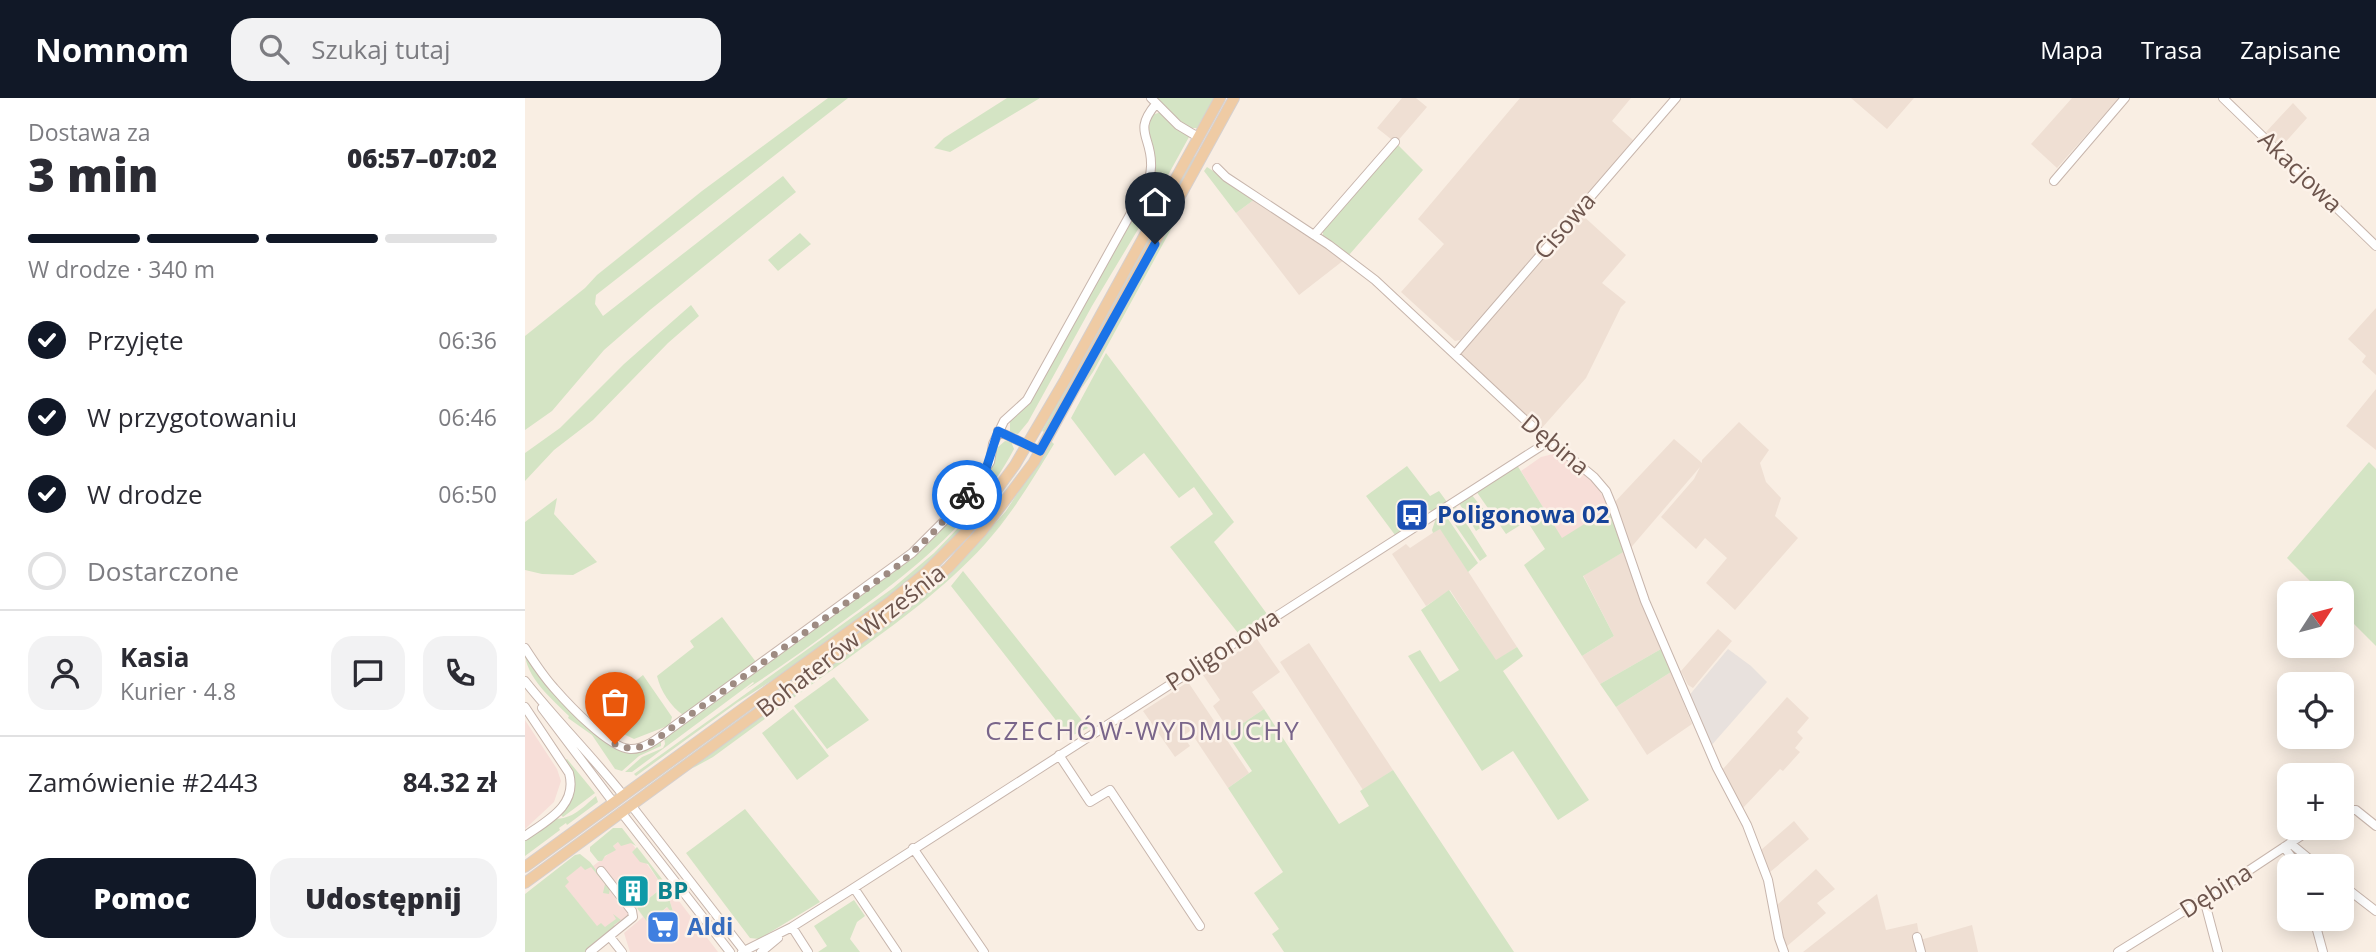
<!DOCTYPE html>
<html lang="pl">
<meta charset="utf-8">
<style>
:root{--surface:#fff;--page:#f2f2f3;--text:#2b2b33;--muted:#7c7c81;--line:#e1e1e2;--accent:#111827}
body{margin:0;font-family:"Open Sans",sans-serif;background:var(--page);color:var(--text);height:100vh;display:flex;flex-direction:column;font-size:26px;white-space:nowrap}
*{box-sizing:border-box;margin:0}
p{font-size:23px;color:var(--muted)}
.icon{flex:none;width:38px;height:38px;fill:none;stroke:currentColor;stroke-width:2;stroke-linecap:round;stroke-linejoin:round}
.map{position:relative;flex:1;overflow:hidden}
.panel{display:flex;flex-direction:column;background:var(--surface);width:525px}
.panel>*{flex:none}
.needle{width:46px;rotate:54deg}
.controls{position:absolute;left:1752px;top:483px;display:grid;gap:14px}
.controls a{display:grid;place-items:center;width:77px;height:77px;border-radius:14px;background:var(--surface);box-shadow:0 4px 18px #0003;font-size:35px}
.pin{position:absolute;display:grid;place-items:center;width:60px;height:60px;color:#fff;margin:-72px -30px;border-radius:50% 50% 50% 0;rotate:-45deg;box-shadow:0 0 7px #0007}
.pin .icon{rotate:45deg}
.courier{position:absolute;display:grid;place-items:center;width:70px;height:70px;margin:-35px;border:5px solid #1a73e8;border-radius:50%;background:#fff;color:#222;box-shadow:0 2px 9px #0007}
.headline em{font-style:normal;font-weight:800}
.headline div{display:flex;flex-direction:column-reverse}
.headline{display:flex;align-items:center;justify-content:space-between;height:119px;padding:0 28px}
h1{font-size:46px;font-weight:800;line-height:52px}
.bar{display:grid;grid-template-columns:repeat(4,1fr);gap:10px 7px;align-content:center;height:84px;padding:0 28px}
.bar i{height:9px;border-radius:5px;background:var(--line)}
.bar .on{background:var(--accent)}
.bar p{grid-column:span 4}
.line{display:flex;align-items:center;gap:18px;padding:0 28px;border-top:2px solid var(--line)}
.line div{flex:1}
.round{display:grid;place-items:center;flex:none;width:74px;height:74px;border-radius:21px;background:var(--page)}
ol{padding:0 28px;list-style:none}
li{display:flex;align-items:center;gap:21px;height:77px}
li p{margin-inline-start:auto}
li .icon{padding:7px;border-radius:50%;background:var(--accent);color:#fff;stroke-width:4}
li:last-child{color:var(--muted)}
li i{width:38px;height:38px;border:4px solid var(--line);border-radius:50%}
.button{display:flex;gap:14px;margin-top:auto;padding:14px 28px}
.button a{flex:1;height:80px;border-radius:21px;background:var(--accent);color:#fff;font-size:28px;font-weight:800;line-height:80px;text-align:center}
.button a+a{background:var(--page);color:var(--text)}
header{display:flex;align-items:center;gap:42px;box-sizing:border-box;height:98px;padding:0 35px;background:var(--accent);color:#fff}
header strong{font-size:33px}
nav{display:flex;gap:38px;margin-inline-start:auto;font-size:24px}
.search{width:490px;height:63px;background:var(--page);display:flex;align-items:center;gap:18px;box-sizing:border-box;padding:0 24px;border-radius:21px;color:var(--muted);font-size:26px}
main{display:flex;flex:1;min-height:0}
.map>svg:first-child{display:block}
.residential{fill:#efdfd3}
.commercial{fill:#f7ded8}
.industrial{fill:#e8e1dd}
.green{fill:#d4e4c4}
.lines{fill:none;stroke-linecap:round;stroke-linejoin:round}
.minor-casing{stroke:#c7b5ac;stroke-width:10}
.major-casing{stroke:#d6cfcd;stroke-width:12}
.minor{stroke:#fff;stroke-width:8}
.major{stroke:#efcba4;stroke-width:10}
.done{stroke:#9e8b82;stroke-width:7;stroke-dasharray:0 12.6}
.route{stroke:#1a73e8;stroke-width:9}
.labels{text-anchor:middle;stroke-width:5;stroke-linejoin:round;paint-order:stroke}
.street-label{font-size:24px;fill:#6d554d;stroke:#fcf2e9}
.transit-label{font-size:24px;font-weight:bold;fill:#164399;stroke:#fcf2e9;text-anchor:start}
.culture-label{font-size:24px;font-weight:bold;fill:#0d838f;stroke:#fcf2e9;text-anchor:start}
.shop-label{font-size:24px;font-weight:bold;fill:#366cbe;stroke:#fcf2e9;text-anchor:start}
.neighbourhood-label{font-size:26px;letter-spacing:2px;fill:#79658a;stroke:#fcf2e9}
</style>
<header>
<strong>Nomnom</strong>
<div class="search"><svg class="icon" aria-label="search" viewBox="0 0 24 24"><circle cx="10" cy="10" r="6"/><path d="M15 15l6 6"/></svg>Szukaj tutaj</div>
<nav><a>Mapa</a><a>Trasa</a><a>Zapisane</a></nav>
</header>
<main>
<section class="panel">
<div class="headline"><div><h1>3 min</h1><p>Dostawa za</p></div><em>06:57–07:02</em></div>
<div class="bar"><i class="on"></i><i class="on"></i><i class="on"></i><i></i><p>W drodze · 340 m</p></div>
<ol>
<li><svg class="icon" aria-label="check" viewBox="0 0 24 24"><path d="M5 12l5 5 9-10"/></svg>Przyjęte<p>06:36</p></li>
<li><svg class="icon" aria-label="check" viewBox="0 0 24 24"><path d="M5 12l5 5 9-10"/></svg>W przygotowaniu<p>06:46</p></li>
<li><svg class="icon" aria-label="check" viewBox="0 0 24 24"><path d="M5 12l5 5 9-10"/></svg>W drodze<p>06:50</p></li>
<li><i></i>Dostarczone</li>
</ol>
<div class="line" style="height:126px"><a class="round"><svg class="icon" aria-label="person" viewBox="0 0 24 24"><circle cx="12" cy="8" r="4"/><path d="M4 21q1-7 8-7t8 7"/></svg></a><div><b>Kasia</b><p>Kurier · 4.8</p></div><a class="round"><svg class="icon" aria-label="chat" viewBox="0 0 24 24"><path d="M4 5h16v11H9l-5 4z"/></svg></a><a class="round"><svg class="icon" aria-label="phone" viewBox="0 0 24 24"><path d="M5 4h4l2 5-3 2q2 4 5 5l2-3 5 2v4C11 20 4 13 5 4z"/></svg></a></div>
<div class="line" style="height:91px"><div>Zamówienie #2443</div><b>84.32 zł</b></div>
<div class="button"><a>Pomoc</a><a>Udostępnij</a></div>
</section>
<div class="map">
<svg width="1851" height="854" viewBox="0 0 1851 854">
<rect width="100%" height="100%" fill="#f9eee3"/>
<path class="residential" d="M877 0H891L902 9 871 45 852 30Z
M995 0H1106L1087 23 1109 43 935 242 930 243 876 194 919 146 893 121Z
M1326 0H1389L1362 31Z
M1547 0H1594L1532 70 1506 46Z
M1768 5 1782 20 1756 49 1741 34Z
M730 101 792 142 819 162 774 197 711 115Z
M1055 115 1101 157 1077 185 1101 204 1096 209 1061 280 1016 331 935 257Z
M1851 210V277L1837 264 1841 258 1823 241Z
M1851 291V352L1821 328Z
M1214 324 1244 352 1235 365 1241 384 1256 400 1250 418 1273 440 1210 512 1181 485 1202 460 1180 440 1171 451 1136 419 1169 381 1175 369 1103 453 1087 407 1149 341 1177 365V362Z
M915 430 992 549 971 563 925 492 901 508 867 456 881 446 885 450Z
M1100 453 1136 551 1075 586 1057 558 1089 538 1058 477Z
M1193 531 1207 543 1168 590 1163 587 1156 573Z
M732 541 755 574 727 594 739 611 705 634 688 608 695 602 678 577Z
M784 545 868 672 838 692 755 564Z
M1146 574 1167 626 1122 657 1091 609Z
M663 584 724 675 703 690 665 633 658 638 665 648 650 659 618 613Z
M1262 599 1284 620 1272 634 1278 640 1270 650 1275 654 1258 673 1255 671 1217 711 1198 671Z
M1269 723 1284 741 1244 775 1236 752Z
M1291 771 1310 791 1292 805 1301 815 1261 849 1251 808Z
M1352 796 1361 832 1392 825 1395 842 1447 827 1453 854H1278Z"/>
<path class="commercial" d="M1032 355 1067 381 1085 410 1037 441 996 373 1016 359Z
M0 622 32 671 36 683 29 704 0 731Z
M93 744H106L111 751 107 754 122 766 138 789 78 837 36 783 62 763 102 815 68 768 90 751 88 748Z
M144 790 193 854H105L99 835 118 819 112 811 123 824 143 809 149 817 142 794Z"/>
<path class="industrial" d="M1203 551 1226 568 1242 584 1185 649 1162 600Z"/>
<path class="green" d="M303 0H323L71 197 70 206 78 218 258 78 271 94 125 212 79 252 27 313 0 332V238L60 190 72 177 177 93Z
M482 0H515L425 54 409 50 419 40Z
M630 0H689L672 30H663L641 12Z
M636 14 664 39 615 128 567 208 503 324 493 336 487 335 485 333V323L503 305 630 68C630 49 619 35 627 17Z
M871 45 898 72 824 157 798 140V132Z
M668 58 672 61 521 335 517 333Z
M682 69 730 101 711 115 679 73Z
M656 113 568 274 557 290 560 282 646 125Z
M275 135 286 146 253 173 243 162Z
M166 207 174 218 143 245 68 322 29 352 0 383V355L35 330 99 266Z
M581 255 709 424 689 444 742 516 713 535 645 449 688 416 669 389 654 400 619 355 590 378 546 320Z
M480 343 488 344 487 346 489 351C450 425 383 476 317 524 285 548 253 571 220 592L229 585 228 584 107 674H100L117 659 138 650 140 646 139 639 379 465 438 407 462 375 473 349Z
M526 343 529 346C508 381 487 416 460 446 420 490 373 524 325 559 279 592 234 625 188 659L168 670 175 662 380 513 426 475 481 413Z
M502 361 458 423 389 495 121 692 120 690 236 605 436 445 472 403Z
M1844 364 1851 371V548L1817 514 1816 495H1797L1762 460Z
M992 367 1037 440 1085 410 1100 453 1058 478 1089 538 1057 558 999 467 1020 451 1002 423 981 436 951 393Z
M882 368 905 398 914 393 922 404 907 413 892 408 890 414 887 412 884 417 887 419 878 432 870 437 841 398Z
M946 396 967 422 951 433 934 405Z
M32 400 29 416 72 464 48 477 17 476 0 472V424Z
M458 404 453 414 397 472 371 493 265 571 213 604 111 678 109 676 368 490 409 455Z
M931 409 962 458 955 463 922 415Z
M919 415 953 465 943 474 915 431 908 435 907 432 911 420Z
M438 473 563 630 544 639 426 488Z
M924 492 971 562 992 549 998 558 978 573 1064 702 1033 722 988 653 957 673 883 558 895 552 915 584 934 572 896 512Z
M197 519 231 564 158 617C146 609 135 592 132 578L169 549 165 543Z
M1136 551 1146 574 1091 609 1075 586Z
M0 554C18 576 77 653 102 654 112 655 124 647 133 643L136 644V648L114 658 97 673 90 671 67 637 43 620 44 618C28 602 0 579 0 554Z
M118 577 147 619 145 627 109 641 65 620Z
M309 579 344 622 302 651 269 608Z
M268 611 304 658 272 682 237 635Z
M739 611 814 726 844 708 835 693 868 672 989 854H759L747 836 754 831 729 795 758 774 703 690 727 673 702 636Z
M42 661 70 695 38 719 35 716C53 700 53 681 40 662Z
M71 698 73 704 42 727 41 725 34 730 35 732 0 758V741L29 721C48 721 57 710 71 698Z
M220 711 295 804 234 841 225 840 161 755Z
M88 730H97L111 748 106 745 96 748 93 744 88 748 91 752 80 758 77 763H73L65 753V749Z
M112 749 144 790 142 794 149 817 142 809 123 825 112 810 138 789 123 766 115 764 107 754Z
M55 756 65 764 85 790 84 796 78 795 80 786 66 769 60 772 56 768 41 780 44 784 40 788 72 828 76 825 80 829 91 821 88 816 96 822 89 827 91 830 61 854H0V796L50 757Z
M329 802 340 818 332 824 325 841 335 854H293L302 848 289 828Z"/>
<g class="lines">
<defs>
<path id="minor" d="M626 0 653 27 673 39
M1698 0 1851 148
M692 70 701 79 804 147 850 182 999 321 1069 379 1081 393 1088 410 1120 503 1192 670 1222 727 1243 782 1254 840 1259 854
M1529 83 1600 0
M789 137 870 44
M930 256 1151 0
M473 333 515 353
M0 550C9 564 18 578 29 590 43 606 84 650 105 651 120 652 136 638 148 629L387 455 423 419 457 377 465 364 468 346 479 323 502 302 616 97C622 87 627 77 626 65 626 38 608 33 631 6
M0 583C31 622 67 658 98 697
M0 609 44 675C53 707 23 722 0 738
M17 610 88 704
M534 657 565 704 585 692 675 828
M106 707 220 854
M1816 712H1831L1851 728
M96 714 205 854
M1765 745 1793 768
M1759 749 1773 768
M388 750 459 854
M1816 786 1851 813
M329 790 372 854
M1679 801 1693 854
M1789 821 1798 854
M267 829 283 854
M85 839 97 854
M1392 839 1396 854
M65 854 108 819 107 813 76 773
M217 854 267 829 324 793 1024 343
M236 854 253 840
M1593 854 1717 777 1788 730"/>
<path id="major" d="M0 769 366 503 398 477 441 434 490 367 540 282 695 0
M0 785 375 511 423 470 457 433 509 364 709 0"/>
</defs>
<use href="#minor" class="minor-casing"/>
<use href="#major" class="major-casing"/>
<use href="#minor" class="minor"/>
<use href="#major" class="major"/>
</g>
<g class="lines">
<path class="done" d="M90 646C114 657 129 643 148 629L370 470 404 439 442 397"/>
<path class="route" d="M442 397 461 371 473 333 515 353 630 146"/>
</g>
<defs>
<symbol id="bus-square" viewBox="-11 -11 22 22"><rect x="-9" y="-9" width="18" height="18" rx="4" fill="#1a4fb4" stroke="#fcf2e9"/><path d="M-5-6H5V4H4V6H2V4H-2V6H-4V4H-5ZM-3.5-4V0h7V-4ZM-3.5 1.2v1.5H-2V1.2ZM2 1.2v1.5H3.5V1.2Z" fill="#fff"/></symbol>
<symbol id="building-square" viewBox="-11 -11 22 22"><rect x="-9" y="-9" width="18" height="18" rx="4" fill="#0f9aa8" stroke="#fcf2e9"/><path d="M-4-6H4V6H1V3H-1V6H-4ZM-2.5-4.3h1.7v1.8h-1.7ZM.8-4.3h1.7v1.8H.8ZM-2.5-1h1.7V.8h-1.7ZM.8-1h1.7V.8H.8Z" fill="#fff"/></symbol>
<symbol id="supermarket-square" viewBox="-11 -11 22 22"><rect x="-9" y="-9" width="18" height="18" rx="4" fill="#3f7fe0" stroke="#fcf2e9"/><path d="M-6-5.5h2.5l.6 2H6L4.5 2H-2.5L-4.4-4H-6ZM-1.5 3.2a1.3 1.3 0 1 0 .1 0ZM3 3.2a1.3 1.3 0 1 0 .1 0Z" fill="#fff"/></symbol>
</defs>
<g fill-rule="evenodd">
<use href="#bus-square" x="868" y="398" width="38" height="38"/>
<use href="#building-square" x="89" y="774" width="38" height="38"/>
<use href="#supermarket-square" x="119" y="810" width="38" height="38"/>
</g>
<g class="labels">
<g class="street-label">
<text transform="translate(1775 74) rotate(44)" y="8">Akacjowa</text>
<text transform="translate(1040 128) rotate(-49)" y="8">Cisowa</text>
<text transform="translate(1030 347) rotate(40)" y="8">Dębina</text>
<text transform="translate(326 543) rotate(-38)" y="8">Bohaterów Września</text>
<text transform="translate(698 552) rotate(-33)" y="8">Poligonowa</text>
<text transform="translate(1691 793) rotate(-32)" y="8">Dębina</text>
</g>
<g class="transit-label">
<text x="912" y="425">Poligonowa 02</text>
</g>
<g class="culture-label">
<text x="132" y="801">BP</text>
</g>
<g class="shop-label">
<text x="162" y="837">Aldi</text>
</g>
<g class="neighbourhood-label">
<text x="618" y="642">CZECHÓW-WYDMUCHY</text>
</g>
</g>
</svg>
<div class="controls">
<a><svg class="needle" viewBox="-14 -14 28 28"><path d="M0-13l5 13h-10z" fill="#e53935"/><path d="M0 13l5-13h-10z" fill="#7c7c81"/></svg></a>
<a><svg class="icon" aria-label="locate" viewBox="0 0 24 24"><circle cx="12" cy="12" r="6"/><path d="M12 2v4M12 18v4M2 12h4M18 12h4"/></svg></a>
<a>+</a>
<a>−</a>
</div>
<div class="pin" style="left:90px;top:646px;background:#ea580c"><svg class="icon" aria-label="bag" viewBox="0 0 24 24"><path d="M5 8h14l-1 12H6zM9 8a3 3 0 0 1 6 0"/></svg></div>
<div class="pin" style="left:630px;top:146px;background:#1f2937"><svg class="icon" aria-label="home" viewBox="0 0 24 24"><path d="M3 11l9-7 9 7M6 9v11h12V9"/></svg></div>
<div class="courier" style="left:442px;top:397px"><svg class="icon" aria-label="bike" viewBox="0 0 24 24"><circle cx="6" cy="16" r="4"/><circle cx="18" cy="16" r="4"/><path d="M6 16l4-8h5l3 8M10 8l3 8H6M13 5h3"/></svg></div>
</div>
</main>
